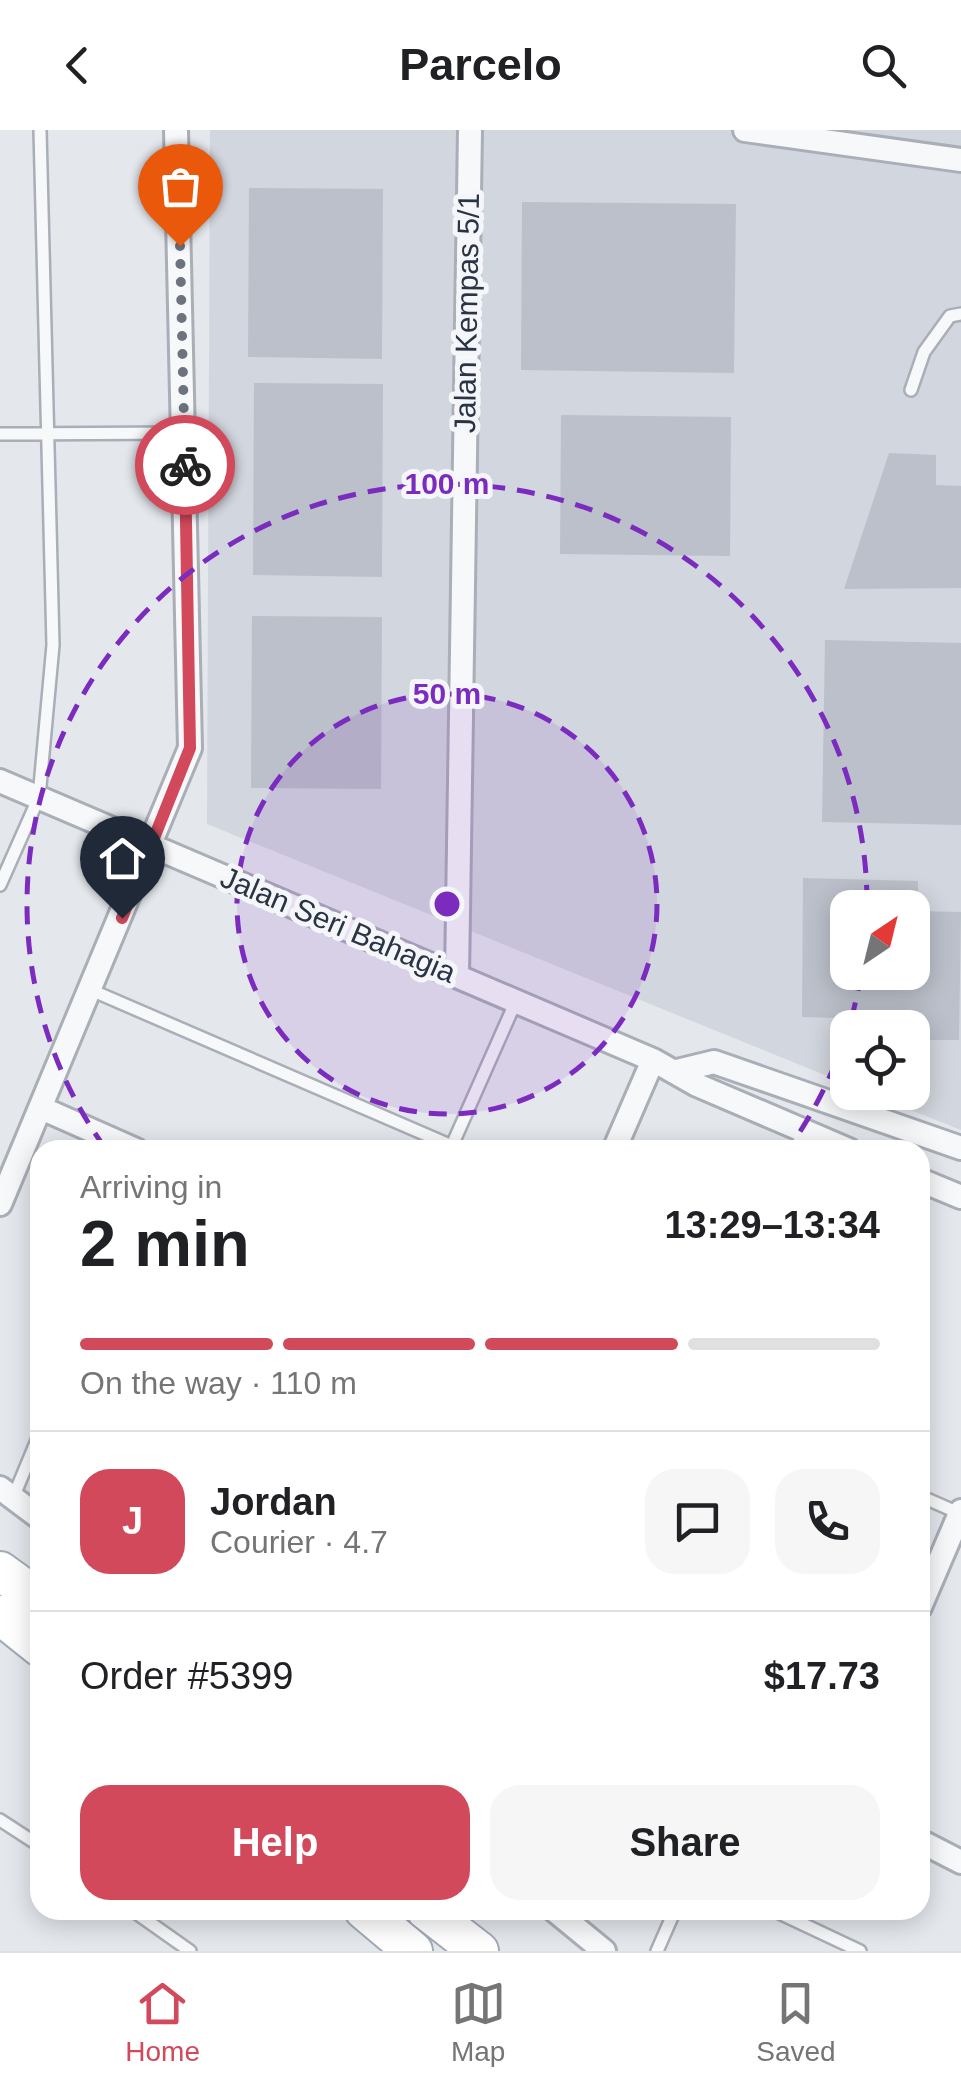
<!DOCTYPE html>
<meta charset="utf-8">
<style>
:root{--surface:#fff;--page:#f6f6f6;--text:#202124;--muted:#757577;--line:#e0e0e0;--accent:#d1495b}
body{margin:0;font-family:Helvetica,sans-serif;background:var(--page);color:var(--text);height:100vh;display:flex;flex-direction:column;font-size:38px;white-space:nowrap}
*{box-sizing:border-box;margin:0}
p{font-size:32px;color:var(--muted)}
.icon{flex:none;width:55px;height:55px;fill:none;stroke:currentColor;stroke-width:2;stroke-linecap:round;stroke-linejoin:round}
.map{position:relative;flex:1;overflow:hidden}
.drawer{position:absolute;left:30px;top:1010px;width:900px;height:780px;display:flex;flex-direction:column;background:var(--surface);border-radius:30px;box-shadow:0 5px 25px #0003}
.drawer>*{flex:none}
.needle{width:65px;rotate:35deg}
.fabs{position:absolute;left:830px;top:760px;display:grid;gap:20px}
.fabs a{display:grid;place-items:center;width:100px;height:100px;border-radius:20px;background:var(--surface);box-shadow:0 5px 25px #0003;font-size:50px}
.pin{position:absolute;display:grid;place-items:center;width:85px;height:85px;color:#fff;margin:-102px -42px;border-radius:50% 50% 50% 0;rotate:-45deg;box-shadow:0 0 10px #0007}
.pin .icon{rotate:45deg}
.courier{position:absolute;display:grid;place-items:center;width:100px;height:100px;margin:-50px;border:8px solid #d1495b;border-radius:50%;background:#fff;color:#222;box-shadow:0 2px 12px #0007}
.head em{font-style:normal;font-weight:600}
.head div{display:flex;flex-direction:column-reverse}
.head{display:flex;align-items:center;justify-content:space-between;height:170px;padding:0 50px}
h1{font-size:65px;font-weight:600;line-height:75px}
.bar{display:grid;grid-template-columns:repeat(4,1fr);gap:15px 10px;align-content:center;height:120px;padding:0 50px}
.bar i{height:12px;border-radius:8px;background:var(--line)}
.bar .selected{background:var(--accent)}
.bar p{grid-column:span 4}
.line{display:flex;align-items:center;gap:25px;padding:0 50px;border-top:2px solid var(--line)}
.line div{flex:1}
.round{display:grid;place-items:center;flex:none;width:105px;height:105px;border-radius:30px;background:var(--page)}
.primary-button{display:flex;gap:20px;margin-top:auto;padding:20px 50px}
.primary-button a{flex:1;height:115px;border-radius:30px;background:var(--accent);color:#fff;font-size:40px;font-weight:600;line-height:115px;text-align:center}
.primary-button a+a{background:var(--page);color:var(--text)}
header{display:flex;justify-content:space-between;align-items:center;height:130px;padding:0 50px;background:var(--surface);font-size:45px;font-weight:600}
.menu{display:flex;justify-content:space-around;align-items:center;height:140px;border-top:2px solid var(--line);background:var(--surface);font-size:28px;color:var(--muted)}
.menu a{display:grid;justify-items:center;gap:5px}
.menu .selected{color:var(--accent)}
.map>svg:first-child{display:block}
.built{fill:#d2d6de;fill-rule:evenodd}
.building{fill:#bbc0ca;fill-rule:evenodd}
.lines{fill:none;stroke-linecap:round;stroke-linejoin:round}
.lane-casing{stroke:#a9aeb7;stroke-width:16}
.street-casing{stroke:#a9aeb7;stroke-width:28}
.primary-casing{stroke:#a3abb8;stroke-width:42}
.lane{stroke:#f7f8fa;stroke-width:11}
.street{stroke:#f7f8fa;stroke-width:22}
.primary{stroke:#fff;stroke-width:38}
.done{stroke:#6c737f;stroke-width:10;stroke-dasharray:0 18}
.route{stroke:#d1495b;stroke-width:12}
.ring{fill:none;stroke:#7b2cbf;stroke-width:5;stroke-dasharray:18 12}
.labels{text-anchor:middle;stroke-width:10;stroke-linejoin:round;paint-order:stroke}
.street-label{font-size:30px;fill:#2b3445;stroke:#f4f6f9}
.centre{fill:#7b2cbf;stroke:#f4f6f9;stroke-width:5}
.ring-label{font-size:30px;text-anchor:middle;font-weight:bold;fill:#7b2cbf;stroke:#f4f6f9;stroke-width:10;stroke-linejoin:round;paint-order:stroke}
</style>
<header><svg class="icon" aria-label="back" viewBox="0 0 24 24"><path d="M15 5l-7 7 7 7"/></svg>Parcelo<svg class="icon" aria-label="search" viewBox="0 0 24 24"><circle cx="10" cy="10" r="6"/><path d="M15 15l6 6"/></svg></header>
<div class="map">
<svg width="961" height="1821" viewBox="0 0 961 1821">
<rect width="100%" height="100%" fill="#e4e7ec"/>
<path class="built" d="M210 0H961V1000L868 963 912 962V898H848L847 954 207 694ZM848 778H912V842H848Z"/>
<path class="building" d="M249 58 383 59 382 229 248 227Z
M522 72 736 74 734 243 521 240Z
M254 253 383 254 382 447 253 445Z
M561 285 731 287 730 426 560 424Z
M889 323 936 325V355L961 356V458L844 459Z
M252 486 382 487 381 659 251 658Z
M825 510 961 513V695L822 692Z
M803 748 918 751V781L961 782 959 910H912L908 890 802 887ZM848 778H912V842H848Z"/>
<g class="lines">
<defs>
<path id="lane" d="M911 260 924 222 950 186 961 184
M0 304 185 303
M0 755 39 667 53 515 40 0
M91 860 452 1016
M450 1020 516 871
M795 1020 804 1001
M920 1366 961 1384
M13 1368 40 1303
M0 1690 40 1716
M132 1780 190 1821
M773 1780 860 1821
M657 1821 675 1780"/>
<path id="street" d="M745 0 961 30
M0 651 653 930 697 955 849 1020
M457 846 470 0
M677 941 714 932 961 1018
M41 978 136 1020
M614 1020 653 930
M920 1050 961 1067
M0 1074 190 618 176 0
M0 1358 40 1388
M920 1477 961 1381
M920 1711 961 1732
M554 1780 604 1821"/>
<path id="primary" d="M0 1441 40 1470
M0 1485 40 1517
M364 1780 413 1821
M426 1780 479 1821"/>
</defs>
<use href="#lane" class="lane-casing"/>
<use href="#street" class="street-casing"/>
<use href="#primary" class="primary-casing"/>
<use href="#lane" class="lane"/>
<use href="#street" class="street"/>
<use href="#primary" class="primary"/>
</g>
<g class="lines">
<path class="done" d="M180 116 185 335"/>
<path class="route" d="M122 788 190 618 185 335"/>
</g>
<circle cx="447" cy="774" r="210" fill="#7b2cbf" fill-opacity=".12"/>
<g class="ring">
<circle cx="447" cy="774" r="210"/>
<path d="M861 843A420 420 0 0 1 849 897M846 904A420 420 0 0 1 789 1018M105 1018A420 420 0 1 1 867 774"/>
</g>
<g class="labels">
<g class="street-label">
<text transform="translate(467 183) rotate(-89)" y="10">Jalan Kempas 5/1</text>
<text transform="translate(338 795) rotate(23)" y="10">Jalan Seri Bahagia</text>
</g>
</g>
<circle cx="447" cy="774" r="15" class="centre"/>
<g class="ring-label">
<text x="447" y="364">100 m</text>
<text x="447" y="574">50 m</text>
</g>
</svg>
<div class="fabs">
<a><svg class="needle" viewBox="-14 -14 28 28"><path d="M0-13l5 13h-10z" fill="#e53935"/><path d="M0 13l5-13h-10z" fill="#757577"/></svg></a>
<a><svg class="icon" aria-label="locate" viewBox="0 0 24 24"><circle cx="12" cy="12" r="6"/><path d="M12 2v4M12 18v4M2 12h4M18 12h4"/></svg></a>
</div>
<div class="pin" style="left:180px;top:116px;background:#ea580c"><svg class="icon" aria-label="bag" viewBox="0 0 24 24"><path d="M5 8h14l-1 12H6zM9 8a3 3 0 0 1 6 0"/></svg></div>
<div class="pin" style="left:122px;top:788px;background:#1f2937"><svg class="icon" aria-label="home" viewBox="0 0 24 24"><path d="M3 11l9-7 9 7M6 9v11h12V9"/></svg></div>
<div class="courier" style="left:185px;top:335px"><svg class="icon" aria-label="bike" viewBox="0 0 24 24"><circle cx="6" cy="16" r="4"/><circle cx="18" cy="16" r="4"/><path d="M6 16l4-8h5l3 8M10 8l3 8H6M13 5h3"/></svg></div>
<section class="drawer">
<div class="head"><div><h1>2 min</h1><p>Arriving in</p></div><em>13:29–13:34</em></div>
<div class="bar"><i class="selected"></i><i class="selected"></i><i class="selected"></i><i></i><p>On the way · 110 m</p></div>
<div class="line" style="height:180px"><b class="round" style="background:var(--accent);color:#fff">J</b><div><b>Jordan</b><p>Courier · 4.7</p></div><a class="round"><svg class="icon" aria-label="chat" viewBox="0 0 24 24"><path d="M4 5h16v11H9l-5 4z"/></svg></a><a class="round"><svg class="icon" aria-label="phone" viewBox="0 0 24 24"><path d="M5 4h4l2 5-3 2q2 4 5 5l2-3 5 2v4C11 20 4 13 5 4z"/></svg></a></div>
<div class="line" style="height:130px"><div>Order #5399</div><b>$17.73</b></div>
<div class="primary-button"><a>Help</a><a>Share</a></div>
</section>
</div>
<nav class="menu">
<a class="selected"><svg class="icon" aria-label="home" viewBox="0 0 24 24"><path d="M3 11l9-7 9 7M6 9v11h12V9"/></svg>Home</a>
<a><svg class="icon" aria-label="map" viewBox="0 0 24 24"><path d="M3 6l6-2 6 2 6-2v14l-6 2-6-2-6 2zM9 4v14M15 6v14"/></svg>Map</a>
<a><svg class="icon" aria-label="saved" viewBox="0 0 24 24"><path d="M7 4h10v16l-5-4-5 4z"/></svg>Saved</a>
</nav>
